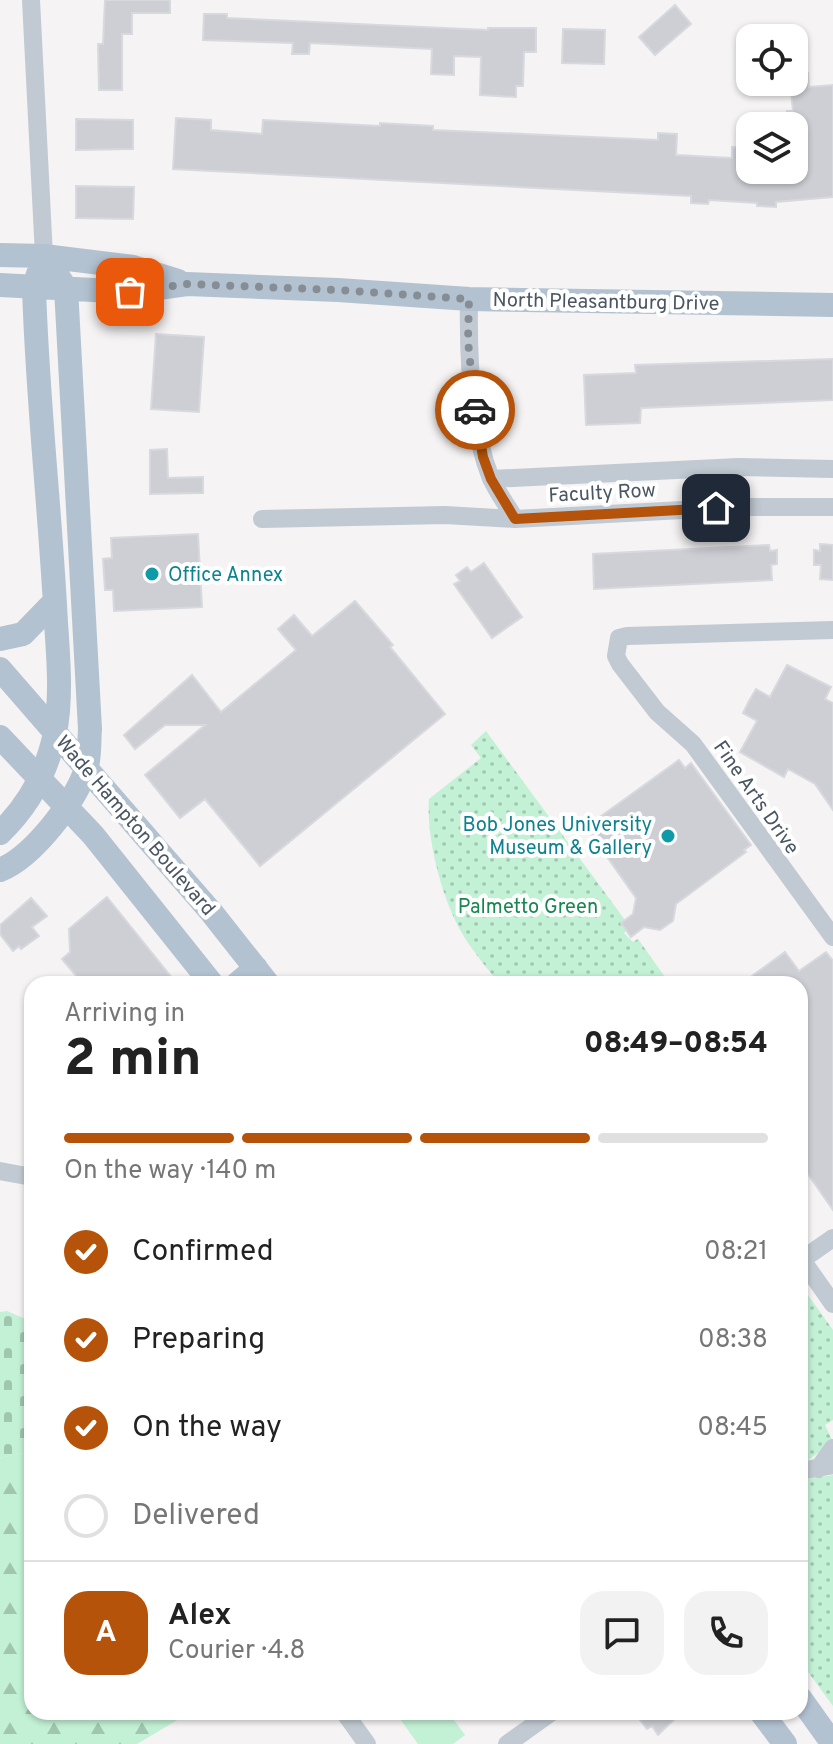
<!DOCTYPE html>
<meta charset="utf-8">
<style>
:root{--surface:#fff;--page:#f2f2f2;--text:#222;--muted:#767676;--line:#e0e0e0;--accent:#b45309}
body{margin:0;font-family:Overpass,sans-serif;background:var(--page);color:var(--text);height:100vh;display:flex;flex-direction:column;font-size:30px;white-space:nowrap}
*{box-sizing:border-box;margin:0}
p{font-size:26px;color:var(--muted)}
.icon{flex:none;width:44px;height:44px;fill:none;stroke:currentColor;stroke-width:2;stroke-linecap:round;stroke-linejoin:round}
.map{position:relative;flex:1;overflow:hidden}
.drawer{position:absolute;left:24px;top:976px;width:784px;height:744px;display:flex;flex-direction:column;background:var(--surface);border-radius:24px;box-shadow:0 2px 6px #0004}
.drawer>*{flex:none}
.fabs{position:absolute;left:736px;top:24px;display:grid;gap:16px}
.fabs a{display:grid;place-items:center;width:72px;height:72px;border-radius:16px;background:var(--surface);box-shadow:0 2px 6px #0004;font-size:40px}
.pin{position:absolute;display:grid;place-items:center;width:68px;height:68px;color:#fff;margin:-34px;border-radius:16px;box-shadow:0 4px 12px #0006}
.courier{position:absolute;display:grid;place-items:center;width:80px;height:80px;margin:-40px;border:6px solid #b45309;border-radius:50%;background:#fff;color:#222;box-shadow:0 2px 10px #0007}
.summary em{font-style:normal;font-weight:800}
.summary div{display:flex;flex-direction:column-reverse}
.summary{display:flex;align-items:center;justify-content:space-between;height:136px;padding:0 40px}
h1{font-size:52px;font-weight:800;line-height:60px}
.bar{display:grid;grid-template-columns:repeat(4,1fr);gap:12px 8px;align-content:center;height:96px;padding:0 40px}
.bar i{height:10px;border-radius:6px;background:var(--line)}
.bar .selected{background:var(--accent)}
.bar p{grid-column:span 4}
.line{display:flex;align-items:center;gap:20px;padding:0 40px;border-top:2px solid var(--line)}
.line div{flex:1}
.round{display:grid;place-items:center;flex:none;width:84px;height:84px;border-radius:24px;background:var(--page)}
ol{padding:0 40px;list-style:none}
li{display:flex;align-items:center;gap:24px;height:88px}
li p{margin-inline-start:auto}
li .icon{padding:8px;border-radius:50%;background:var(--accent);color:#fff;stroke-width:4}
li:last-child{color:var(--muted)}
li i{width:44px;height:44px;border:4px solid var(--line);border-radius:50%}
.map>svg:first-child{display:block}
.grass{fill:url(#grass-dots)}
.forest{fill:url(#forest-firs)}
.cemetery{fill:url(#cemetery-stones)}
.garden{fill:#c3f1d5}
.building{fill:#cdcfd5;stroke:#d7d9de;stroke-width:2}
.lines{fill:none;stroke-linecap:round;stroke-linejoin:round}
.minor{stroke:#c1cad2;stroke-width:18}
.major{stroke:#b3c2d1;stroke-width:24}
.done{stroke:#868d94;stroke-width:8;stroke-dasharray:0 14.4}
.route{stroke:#b45309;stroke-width:10}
.culture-dot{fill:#0f9aa8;stroke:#fff;stroke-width:3}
.labels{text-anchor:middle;stroke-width:8;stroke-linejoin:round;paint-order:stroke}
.street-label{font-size:20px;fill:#4a5661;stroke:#fff}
.culture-label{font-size:20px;fill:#0d838f;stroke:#fff;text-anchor:start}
.park-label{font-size:20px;fill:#17864f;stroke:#fff}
</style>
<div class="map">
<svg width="833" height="1744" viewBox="0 0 833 1744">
<defs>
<pattern id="grass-dots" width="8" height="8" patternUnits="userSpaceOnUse" patternTransform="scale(2)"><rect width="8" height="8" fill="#c3f1d5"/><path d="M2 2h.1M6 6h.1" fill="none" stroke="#a0c6b0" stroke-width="1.8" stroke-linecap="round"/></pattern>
<pattern id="forest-firs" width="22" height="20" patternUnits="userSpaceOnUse" patternTransform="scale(2)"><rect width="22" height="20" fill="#c3f1d5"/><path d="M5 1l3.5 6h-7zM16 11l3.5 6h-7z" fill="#a0c6b0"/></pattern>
<pattern id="cemetery-stones" width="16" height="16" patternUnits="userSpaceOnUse" patternTransform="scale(2)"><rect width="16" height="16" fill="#c3f1d5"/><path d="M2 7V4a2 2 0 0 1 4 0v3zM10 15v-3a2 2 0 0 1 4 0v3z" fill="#a0c6b0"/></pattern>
</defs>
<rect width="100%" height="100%" fill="#f5f3f3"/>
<path class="grass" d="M486 731 625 920 621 924 626 931 624 933 633 942 638 939 670 984H499C487 967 472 951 462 933 442 899 426 838 429 799L481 758 471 745Z
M800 1284 833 1330V1420L825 1425 833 1442 807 1461H800Z
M833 1475V1706L800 1661V1480Z"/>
<path class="forest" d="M32 1451V1712H191L137 1744H0V1458Z"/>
<path class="cemetery" d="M7 1311 32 1322V1451L0 1458V1312Z"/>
<path class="garden" d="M395 1712H448L465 1735 453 1744H418Z"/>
<path class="building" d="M105 0H170V13H132V34H122V90H99L98 44H103Z
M675 5 691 24 655 55 639 37Z
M204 14H227V18L488 30V28H536V52H524L523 86H516V97L480 95 481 57 454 56V75L431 74 432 49 310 43 309 54H292L293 43 203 40Z
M563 29 605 30 604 64 562 63Z
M808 73 809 87 833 85V197L776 202V207L757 206V203L709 200 708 204 691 203V196L173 169 176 118 211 120V130L262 134 263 120 380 126V123L397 124 433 126V130L658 140V133L677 134 676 155 732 158V147L750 148V170H794V126H788L787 111H793L790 82H794V75Z
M76 119 133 120V149L76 150Z
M76 186 134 187 133 219 76 218Z
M156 334 204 337 199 412 151 409Z
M833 359V400L641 408 640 423 586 425 584 375 636 373 635 365Z
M167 449 168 478 203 477V493L150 494V450Z
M198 534 202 607 114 611 113 590H105L103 559 112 558 111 538Z
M820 544 833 545V580L820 579 821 565H814V550L820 551Z
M769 545 770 551 777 550V564L771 565 772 580 594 589 593 554Z
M484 563 522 617 492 638 454 584 460 581 456 575 467 567 471 572Z
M355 601 393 645 390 647 445 714 260 866 205 799 180 818 145 775 205 725H165L135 749 124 735 192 675 221 712 296 650 278 629 294 615 312 636Z
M787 665 831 687 825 699 833 703V810L815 784 788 769 784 777 740 752 757 721 743 713 749 701 756 689 770 697Z
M679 760 685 768 691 763 751 845 744 850 746 852 676 904 673 921 660 930 644 927 631 937 621 923 633 914 636 898 586 827Z
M107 897 119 912 177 984H83L62 959 70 952 69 929Z
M31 898 47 916 32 927 39 936 21 949 19 946 13 951 0 934V925Z
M785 952 799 971 826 952 833 961V1210L805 1170 800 1174V984H741Z
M634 1712H682L658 1735 652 1726 647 1729Z"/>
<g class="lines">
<path class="minor" d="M31 0 44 256
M469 299C468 354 470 425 490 476 496 491 507 505 515 519
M491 479 738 467 833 469
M262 519 445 515 515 519 738 507H833
M833 630 627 636 619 638 616 656 620 664 657 712 693 744 833 937
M0 1171 32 1177
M800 1257 833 1304
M800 1261 833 1238
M818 1469 833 1448
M800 1471 833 1465
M344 1712 367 1744
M507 1744 552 1712"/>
<path class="major" d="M0 255 44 256 133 267 178 281
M0 285 130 292 187 284 338 290 469 299 833 305
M0 639 23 634 54 602
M0 669 212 913 268 984
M0 737 93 835 212 984
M0 833C29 805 47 772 55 733 63 691 57 647 55 605 49 499 37 393 34 287L38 274
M0 870C33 857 77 800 87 766 90 755 89 740 90 729L66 288 44 256
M237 984 256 968
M800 1698 833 1744
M761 1712 785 1744"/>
</g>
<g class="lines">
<path class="done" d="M130 292 187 284 338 290 469 299 468 341 475 410"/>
<path class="route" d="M475 410 483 457 491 479 515 519 716 508"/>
</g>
<g class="culture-dot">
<circle cx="152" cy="574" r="8"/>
<circle cx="668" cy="836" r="8"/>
</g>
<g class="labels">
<g class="street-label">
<text transform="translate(606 301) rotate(1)" y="7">North Pleasantburg Drive</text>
<text transform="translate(602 492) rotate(-3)" y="7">Faculty Row</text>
<text transform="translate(757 797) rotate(55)" y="7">Fine Arts Drive</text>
<text transform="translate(136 825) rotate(49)" y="7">Wade Hampton Boulevard</text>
</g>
<g class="culture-label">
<text x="168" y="581">Office Annex</text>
<text x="652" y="831" text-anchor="end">Bob Jones University<tspan x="652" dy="23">Museum &amp; Gallery</tspan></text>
</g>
<g class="park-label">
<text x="528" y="913">Palmetto Green</text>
</g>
</g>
</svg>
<div class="fabs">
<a><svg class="icon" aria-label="locate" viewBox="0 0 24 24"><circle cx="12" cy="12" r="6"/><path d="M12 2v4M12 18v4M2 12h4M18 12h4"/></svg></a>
<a><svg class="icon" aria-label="layers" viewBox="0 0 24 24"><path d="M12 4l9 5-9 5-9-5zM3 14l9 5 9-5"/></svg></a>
</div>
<div class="pin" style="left:130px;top:292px;background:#ea580c"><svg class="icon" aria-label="bag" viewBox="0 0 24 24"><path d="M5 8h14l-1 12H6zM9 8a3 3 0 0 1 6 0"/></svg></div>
<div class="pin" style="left:716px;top:508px;background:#1f2937"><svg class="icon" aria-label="home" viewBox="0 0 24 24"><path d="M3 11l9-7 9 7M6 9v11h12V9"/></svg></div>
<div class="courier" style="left:475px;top:410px"><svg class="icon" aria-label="car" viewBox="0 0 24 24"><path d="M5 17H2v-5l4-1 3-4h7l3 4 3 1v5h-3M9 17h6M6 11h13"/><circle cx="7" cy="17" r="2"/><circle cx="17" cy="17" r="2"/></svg></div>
<section class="drawer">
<div class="summary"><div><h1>2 min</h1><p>Arriving in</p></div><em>08:49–08:54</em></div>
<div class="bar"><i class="selected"></i><i class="selected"></i><i class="selected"></i><i></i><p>On the way · 140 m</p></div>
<ol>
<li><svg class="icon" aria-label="check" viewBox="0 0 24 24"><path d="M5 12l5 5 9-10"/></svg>Confirmed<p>08:21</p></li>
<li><svg class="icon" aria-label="check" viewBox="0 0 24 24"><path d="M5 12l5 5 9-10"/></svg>Preparing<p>08:38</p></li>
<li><svg class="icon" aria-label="check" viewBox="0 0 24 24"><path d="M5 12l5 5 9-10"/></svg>On the way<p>08:45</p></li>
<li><i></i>Delivered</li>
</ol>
<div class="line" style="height:144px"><b class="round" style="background:var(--accent);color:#fff">A</b><div><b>Alex</b><p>Courier · 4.8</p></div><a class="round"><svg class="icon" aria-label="chat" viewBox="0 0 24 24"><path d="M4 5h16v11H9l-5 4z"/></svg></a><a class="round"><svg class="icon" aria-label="phone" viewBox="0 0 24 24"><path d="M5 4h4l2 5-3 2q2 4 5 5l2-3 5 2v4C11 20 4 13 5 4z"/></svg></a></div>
</section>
</div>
